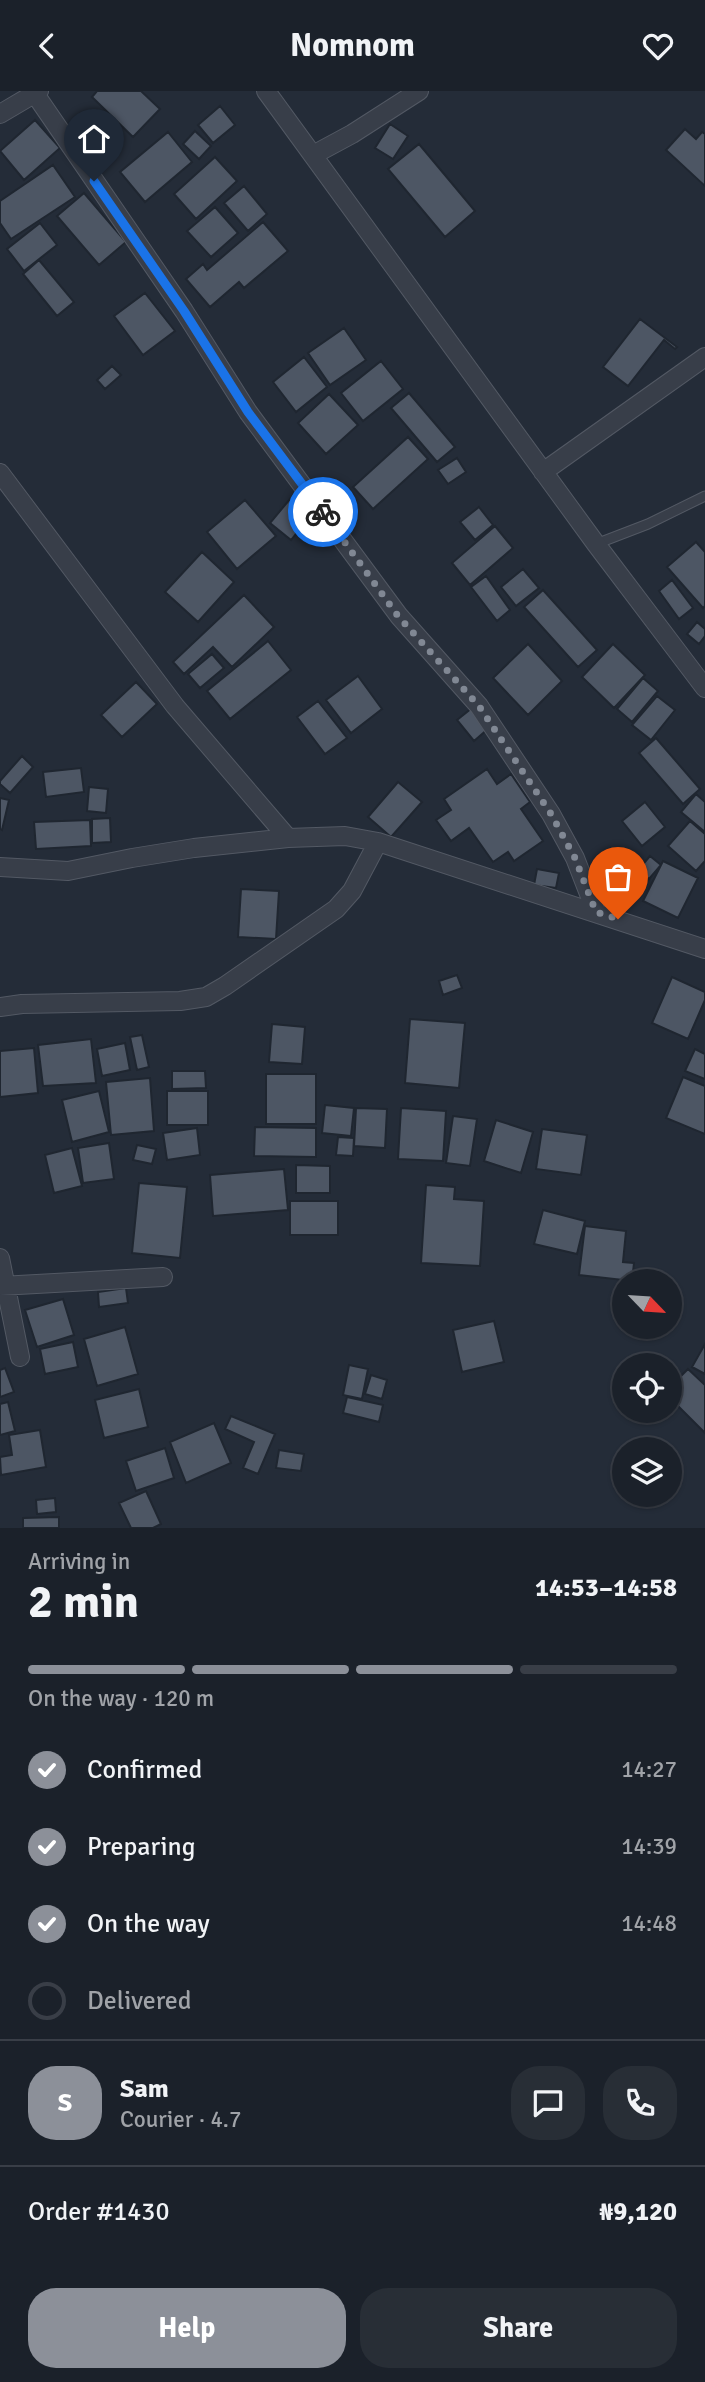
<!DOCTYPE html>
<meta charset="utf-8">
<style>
:root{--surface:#1b212a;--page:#282e36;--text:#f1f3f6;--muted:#a0a3a8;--line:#393e47;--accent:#8c9099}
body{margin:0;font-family:Signika,sans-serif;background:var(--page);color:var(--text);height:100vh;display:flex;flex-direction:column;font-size:26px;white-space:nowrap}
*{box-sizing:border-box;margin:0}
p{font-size:23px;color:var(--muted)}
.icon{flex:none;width:38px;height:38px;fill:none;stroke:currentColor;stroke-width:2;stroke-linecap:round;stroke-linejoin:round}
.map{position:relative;height:1437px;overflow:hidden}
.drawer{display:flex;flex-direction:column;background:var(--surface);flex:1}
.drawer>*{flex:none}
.needle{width:46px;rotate:115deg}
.fabs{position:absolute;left:612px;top:1178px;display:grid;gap:14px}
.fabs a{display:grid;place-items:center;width:70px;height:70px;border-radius:50%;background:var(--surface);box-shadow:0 2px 5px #0004,0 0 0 2px var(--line);font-size:35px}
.pin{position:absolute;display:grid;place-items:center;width:60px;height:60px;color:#fff;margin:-72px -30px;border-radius:50% 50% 50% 0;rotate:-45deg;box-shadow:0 0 7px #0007}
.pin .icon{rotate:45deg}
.courier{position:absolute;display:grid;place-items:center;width:70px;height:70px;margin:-35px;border:5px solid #1a73e8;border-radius:50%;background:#fff;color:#222;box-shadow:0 2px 9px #0007}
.headline em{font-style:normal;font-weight:700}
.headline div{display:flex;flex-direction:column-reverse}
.headline{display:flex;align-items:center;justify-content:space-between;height:119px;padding:0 28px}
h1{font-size:46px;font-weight:700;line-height:52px}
.bar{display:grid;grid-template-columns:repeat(4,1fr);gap:10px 7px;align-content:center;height:84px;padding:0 28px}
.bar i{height:9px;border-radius:5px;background:var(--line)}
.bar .on{background:var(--accent)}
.bar p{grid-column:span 4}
.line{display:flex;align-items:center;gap:18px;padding:0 28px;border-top:2px solid var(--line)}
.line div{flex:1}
.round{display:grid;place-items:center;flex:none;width:74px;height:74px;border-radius:28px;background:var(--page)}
ol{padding:0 28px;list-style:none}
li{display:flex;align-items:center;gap:21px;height:77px}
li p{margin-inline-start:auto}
li .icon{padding:7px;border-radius:50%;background:var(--accent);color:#fff;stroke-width:4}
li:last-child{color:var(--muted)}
li i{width:38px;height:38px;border:4px solid var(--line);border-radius:50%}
.button{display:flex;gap:14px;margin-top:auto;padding:14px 28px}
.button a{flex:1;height:80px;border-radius:28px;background:var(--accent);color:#fff;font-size:28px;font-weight:700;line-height:80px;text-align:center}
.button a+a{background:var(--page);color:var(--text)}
header{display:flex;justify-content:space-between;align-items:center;height:91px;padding:0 28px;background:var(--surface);font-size:32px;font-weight:700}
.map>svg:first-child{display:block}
.building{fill:#4d5664;stroke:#1f2630;stroke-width:2}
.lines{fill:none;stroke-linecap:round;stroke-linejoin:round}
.service-casing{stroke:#535964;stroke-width:11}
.minor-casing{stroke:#535964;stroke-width:20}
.service{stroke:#383e49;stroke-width:9}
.minor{stroke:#383e49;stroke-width:18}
.done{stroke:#818894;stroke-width:7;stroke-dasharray:0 12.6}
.route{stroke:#1a73e8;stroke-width:9}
</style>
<header><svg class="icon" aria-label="back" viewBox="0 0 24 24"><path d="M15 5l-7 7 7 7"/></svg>Nomnom<svg class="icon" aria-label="heart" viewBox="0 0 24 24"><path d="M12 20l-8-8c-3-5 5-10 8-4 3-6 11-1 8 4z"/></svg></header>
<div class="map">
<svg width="705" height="1437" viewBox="0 0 705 1437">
<rect width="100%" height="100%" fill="#242c38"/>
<path class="building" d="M97 0H141L160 18 133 46 92 6Z
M220 15 235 34 213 52 198 34Z
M35 29 60 57 24 89 0 60Z
M390 33 408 45 393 68 375 57Z
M685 38 696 48 702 41 705 43V95L666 59Z
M195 40 211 55 199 68 183 53Z
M168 41 192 71 145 111 120 81Z
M419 53 475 120 445 146 388 78Z
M215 66 237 90 196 128 174 103Z
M53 74 75 106 11 148 0 132V110Z
M244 95 267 123 248 140 224 112Z
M84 102 126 151 99 174 57 125Z
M215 116 238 142 211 166 187 140Z
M263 131 288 160 244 197 239 191 210 216 186 188 203 173 207 179Z
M40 132 57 154 24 180 7 158Z
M39 169 74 211 57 225 23 183Z
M145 202 175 240 143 264 114 225Z
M640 228 677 256 675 258 664 249 628 295 603 276Z
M344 237 366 269 330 294 308 262Z
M304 266 327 296 296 321 273 291Z
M381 270 403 298 363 330 341 302Z
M112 275 121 284 105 298 97 289Z
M409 302 455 356 437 371 391 317Z
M329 303 358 334 326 363 298 332Z
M408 346 428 368 373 418 353 396Z
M457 367 466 381 448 393 438 379Z
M290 408 311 424 291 449 270 432Z
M245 409 276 445 237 478 207 441Z
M479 416 493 434 475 449 460 431Z
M495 435 513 457 470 494 452 472Z
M696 451 705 461V515L703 517 667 476Z
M202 461 234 491 198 531 165 501Z
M523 478 539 497 516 515 501 496Z
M486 485 510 519 497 530 471 496Z
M672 489 693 517 679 528 659 500Z
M543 499 597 559 578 576 524 516Z
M244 504 274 536 232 576 213 556 184 583 173 571Z
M697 531 705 538V545L699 553 687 543Z
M268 550 291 579 230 628 207 600Z
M528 553 562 590 528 624 493 587Z
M613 553 645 584 614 617 582 586Z
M212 563 224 577 200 597 188 583Z
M358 585 382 618 351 642 326 609Z
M643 587 658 600 632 631 617 618Z
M136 591 157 613 122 646 101 624Z
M657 605 675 619 651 649 632 634Z
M318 610 347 647 325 663 297 626Z
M472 617 489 637 474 650 457 629Z
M656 647 700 698 683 713 639 662Z
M22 665 33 676 10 702 0 693V690Z
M81 677 84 701 46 706 43 681Z
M487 678 497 693 511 683 530 711 521 718 543 750 514 770 508 761 493 771 469 737 451 750 436 729 451 719 444 708Z
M398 691 422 711 391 746 368 726Z
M89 696 108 698 106 722 87 720Z
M696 703 705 711V741L681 721Z
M0 707 9 709 2 739 0 738Z
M645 711 665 736 642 755 622 730Z
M110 727 111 751 92 752V728Z
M90 729 91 755 36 758 34 731Z
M690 730 705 743V770L696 780 668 755Z
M650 765 661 774 649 788 638 779Z
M663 770 698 787 678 827 643 810Z
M537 778 559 782 556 797 534 794Z
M241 798 279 800 276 848 238 846Z
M457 884 462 897 443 904 439 890Z
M672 886 705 901V909L688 948 652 932Z
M410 928 465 932 459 997 405 992Z
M272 933 305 936 302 973 269 971Z
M142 944 149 976 137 979 130 946Z
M91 948 96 992 43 995 38 954Z
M125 952 130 979 102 985 97 958Z
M34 957 38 1002 0 1006V960Z
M695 958 705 963V988L685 980Z
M172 980H205L206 997 172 998Z
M266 983H316V1033H266Z
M683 986 705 995V1043L666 1027Z
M150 987 154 1040 111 1044 106 991Z
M99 1000 109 1041 72 1051 62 1009Z
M167 1000H208V1034H167Z
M325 1014 354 1017 351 1045 322 1042Z
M356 1017 387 1018 385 1057 354 1055Z
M401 1017 446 1020 443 1070 398 1068Z
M453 1025 477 1028 470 1075 446 1072Z
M496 1029 533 1041 521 1082 484 1070Z
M255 1036 316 1037V1066L254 1065Z
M197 1037 200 1064 167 1069 163 1042Z
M542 1038 587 1044 581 1084 536 1078Z
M338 1046 354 1047 353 1065 336 1064Z
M109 1052 114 1088 83 1092 78 1057Z
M137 1054 156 1058 152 1073 133 1069Z
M72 1057 82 1095 54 1102 45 1064Z
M296 1074 330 1075V1102H296Z
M284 1078 288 1119 213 1125 210 1084Z
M139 1092 187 1096 180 1167 132 1162Z
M426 1094 455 1096 454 1108 484 1110 480 1175 421 1172Z
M290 1110H338V1144H290Z
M543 1119 585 1130 577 1163 534 1153Z
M585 1135 626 1140 623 1171 634 1172 632 1190 579 1184Z
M126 1197 128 1212 99 1216 98 1201Z
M63 1208 74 1244 37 1256 25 1219Z
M494 1230 504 1271 462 1281 453 1239Z
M125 1236 138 1283 97 1295 84 1248Z
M73 1251 78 1276 45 1283 40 1258Z
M705 1253V1283L692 1276Z
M349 1274 368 1278 362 1308 343 1304Z
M5 1277 14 1301 0 1306V1279Z
M688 1278 705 1294V1342L670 1307V1296Z
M371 1284 387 1289 382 1308 365 1303Z
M139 1298 148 1336 104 1347 95 1309Z
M347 1306 383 1314 379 1331 343 1322Z
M8 1311 15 1340 0 1344V1313Z
M231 1325 275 1343 258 1383 243 1377 254 1351 225 1338Z
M214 1332 231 1372 186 1392 170 1351Z
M40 1339 46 1376 1 1384 0 1366 12 1364 9 1344Z
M165 1357 174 1387 136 1400 126 1370Z
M279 1359 304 1363 301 1380 276 1377Z
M146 1400 161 1433 153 1437H131L119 1412Z
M55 1407 56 1421 37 1423 36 1409Z
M59 1426V1437H23V1427Z"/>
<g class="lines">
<defs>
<path id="service" d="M596 453 648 433 705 405"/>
<path id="minor" d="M266 0 596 453 705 597
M35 3 184 220 248 321 399 525 479 615 551 723 575 767 596 821
M0 23 39 0
M313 64 352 43 419 0
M543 381 705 266
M0 382 175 615 288 747
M0 776 68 780 132 767 194 757 288 747 345 745 378 751 705 858
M0 916 22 913 180 910 206 906 225 895 336 818 352 800 378 751
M0 1167 20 1266
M0 1195 163 1186"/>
</defs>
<use href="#service" class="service-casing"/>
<use href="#minor" class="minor-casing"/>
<use href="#service" class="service"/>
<use href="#minor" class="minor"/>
</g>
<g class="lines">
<path class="done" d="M323 421 398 525 479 615 551 723 575 767 596 821 618 828"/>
<path class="route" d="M94 90 184 220 248 321 323 421"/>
</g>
</svg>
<div class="fabs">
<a><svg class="needle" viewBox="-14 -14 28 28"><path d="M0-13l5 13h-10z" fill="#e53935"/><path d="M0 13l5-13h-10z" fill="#a0a3a8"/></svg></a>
<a><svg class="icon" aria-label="locate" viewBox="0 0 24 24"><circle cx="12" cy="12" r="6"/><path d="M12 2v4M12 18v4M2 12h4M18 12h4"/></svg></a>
<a><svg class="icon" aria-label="layers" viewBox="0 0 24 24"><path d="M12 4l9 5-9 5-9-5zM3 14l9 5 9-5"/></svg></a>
</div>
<div class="pin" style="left:618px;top:828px;background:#ea580c"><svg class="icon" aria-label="bag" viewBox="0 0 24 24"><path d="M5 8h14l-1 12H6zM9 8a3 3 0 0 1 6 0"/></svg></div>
<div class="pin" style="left:94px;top:90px;background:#1f2937"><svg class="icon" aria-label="home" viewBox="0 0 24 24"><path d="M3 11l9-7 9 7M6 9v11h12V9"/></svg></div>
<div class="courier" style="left:323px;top:421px"><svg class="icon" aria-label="bike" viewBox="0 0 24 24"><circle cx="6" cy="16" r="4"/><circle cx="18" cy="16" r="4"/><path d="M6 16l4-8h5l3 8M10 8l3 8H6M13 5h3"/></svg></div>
</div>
<section class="drawer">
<div class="headline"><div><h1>2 min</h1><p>Arriving in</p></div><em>14:53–14:58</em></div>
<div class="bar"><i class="on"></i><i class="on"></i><i class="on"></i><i></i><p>On the way · 120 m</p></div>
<ol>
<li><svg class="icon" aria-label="check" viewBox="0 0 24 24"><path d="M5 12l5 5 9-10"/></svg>Confirmed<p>14:27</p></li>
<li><svg class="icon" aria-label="check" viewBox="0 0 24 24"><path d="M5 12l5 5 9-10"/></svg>Preparing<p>14:39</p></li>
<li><svg class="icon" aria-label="check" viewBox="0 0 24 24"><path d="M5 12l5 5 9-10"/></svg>On the way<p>14:48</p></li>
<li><i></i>Delivered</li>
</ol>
<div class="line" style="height:126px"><b class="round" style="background:var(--accent);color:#fff">S</b><div><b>Sam</b><p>Courier · 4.7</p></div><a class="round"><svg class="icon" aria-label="chat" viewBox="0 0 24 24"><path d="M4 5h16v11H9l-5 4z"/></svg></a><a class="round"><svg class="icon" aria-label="phone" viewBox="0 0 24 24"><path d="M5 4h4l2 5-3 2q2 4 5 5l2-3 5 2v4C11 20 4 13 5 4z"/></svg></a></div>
<div class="line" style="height:91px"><div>Order #1430</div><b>₦9,120</b></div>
<div class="button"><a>Help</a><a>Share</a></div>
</section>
